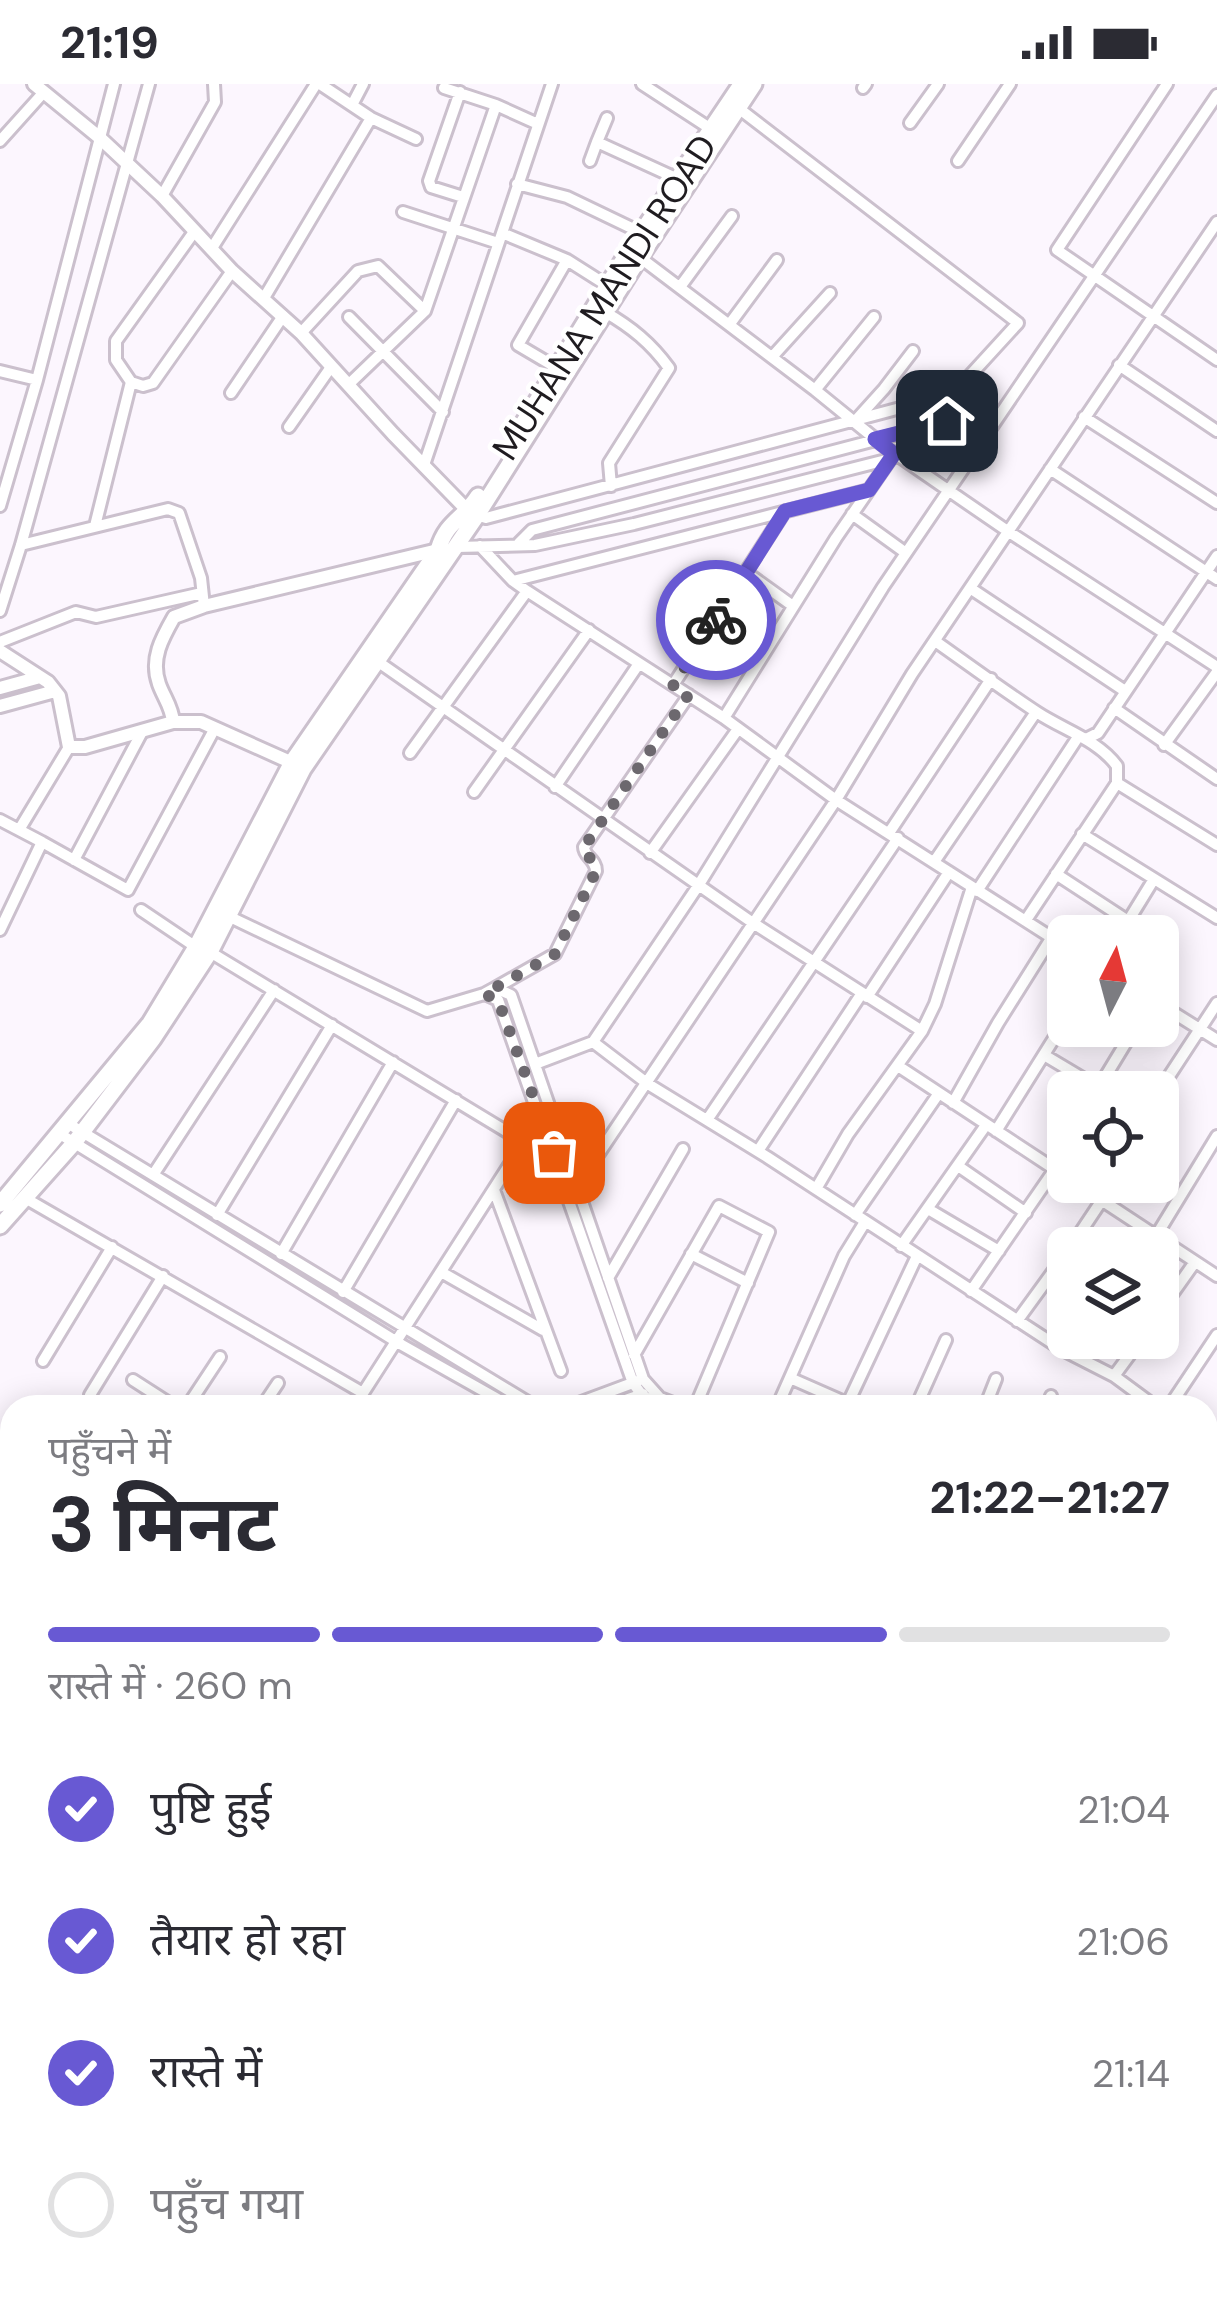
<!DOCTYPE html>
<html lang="hi">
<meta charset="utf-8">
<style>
:root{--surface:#fff;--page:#f7f7f7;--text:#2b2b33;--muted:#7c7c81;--line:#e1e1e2;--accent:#6859d3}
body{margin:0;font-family:"DM Sans","Noto Sans Devanagari",sans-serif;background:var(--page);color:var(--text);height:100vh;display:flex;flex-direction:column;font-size:45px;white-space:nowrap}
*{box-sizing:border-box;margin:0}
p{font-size:39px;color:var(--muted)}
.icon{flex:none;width:66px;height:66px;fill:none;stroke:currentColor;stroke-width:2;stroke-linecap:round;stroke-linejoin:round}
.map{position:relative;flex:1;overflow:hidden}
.sheet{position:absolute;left:0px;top:1311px;width:1218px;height:903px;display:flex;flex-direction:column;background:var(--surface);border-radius:36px 36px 0 0;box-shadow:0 6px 30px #0003}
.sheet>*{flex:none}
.needle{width:78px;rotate:6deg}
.controls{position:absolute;left:1047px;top:831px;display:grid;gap:24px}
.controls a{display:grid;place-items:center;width:132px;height:132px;border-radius:18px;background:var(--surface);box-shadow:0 6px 30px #0003;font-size:60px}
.pin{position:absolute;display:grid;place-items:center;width:102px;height:102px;color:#fff;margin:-51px;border-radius:24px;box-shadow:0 6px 18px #0006}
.courier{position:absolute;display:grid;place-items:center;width:120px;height:120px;margin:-60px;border:9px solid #6859d3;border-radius:50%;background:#fff;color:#222;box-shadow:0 3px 15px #0007}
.head em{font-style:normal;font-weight:700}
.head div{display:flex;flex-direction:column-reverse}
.head{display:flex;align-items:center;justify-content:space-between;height:204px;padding:0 48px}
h1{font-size:78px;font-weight:700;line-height:90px}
.bar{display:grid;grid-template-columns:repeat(4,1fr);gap:18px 12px;align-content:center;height:144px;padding:0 48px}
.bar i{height:15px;border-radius:9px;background:var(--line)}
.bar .current{background:var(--accent)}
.bar p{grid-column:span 4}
ol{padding:0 48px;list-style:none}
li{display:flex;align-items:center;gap:36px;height:132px}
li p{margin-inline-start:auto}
li .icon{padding:12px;border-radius:50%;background:var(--accent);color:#fff;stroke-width:4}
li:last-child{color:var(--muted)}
li i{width:66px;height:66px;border:6px solid var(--line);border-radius:50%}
.status{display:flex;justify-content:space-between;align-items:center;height:84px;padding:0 60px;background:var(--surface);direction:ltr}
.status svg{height:33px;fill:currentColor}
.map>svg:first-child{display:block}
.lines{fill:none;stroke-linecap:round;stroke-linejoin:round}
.minor-casing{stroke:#cbc0cd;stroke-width:16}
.tertiary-casing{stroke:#cbc0cd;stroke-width:18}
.secondary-casing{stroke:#cbc0cd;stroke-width:21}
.minor{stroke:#fff;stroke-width:10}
.tertiary{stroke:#fff;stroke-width:12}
.secondary{stroke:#fff;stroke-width:15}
.done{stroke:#6c686e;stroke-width:12;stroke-dasharray:0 21.6}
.route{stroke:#6859d3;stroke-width:15}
.labels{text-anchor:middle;stroke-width:9;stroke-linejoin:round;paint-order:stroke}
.street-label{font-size:36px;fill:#1f1c20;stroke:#fff}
</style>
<div class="status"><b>21:19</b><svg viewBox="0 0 49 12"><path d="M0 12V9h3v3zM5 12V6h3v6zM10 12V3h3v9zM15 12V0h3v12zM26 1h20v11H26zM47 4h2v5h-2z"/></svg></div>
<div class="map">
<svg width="1217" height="2213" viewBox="0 0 1217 2213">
<rect width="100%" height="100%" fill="#fcf6fe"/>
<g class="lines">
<defs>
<path id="minor" d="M320 0 371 34 416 55
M552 0 502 149 567 176 608 202
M642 0 711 45
M1167 0 1057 166 1217 276
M444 4 496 21 538 40
M863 4 866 0
M460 8 429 97 431 103 463 113
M352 21 363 0
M607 34 597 58 678 95
M910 39 938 0
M0 57 44 8
M590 77 597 58
M958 77 1010 0
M517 100 567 113 642 149
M162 112 215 18 214 0
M403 128 498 159
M212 164 316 0
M638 172 815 306 884 362 1009 448 1217 583
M680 203 732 132
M264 214 371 34
M605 228C631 243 651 259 669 284L609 379 611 402
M349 233 443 328
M729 241 777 176
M301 249 358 187 378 182 425 227
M772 273 830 209
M1119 281 1217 347
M557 284 518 261 567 176
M0 287 37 296 0 422
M37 296 114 0
M131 298 116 276V257L194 148
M348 301 425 227 496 21
M815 306 874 233
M231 309 283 232
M1084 333 1217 419
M856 336 884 305 913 267
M289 343 331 283
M424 381 502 149
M1050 385 1217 495
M473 430 486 434 953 310 1018 239 737 23
M852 430 906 469
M95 442 131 298 143 302 153 299 232 187
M519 459 532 446 948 337
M21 461 168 425 179 429 201 494 204 522
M480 462 513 497 527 507 724 634 836 716 1068 864
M456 463 535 461 634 440 890 375
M747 489 793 522
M513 497 869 406
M970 504 1125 607
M0 527 21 461 149 0
M935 557C969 581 1003 606 1038 629 1064 646 1098 656 1117 682V699L1026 836
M0 558 76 528 96 533 202 509
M377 577 753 839 922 947
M673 601 785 427
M1114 624 1217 695
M724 634 836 454 889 377
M1086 655 1098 649 1217 472
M1164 661 1217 588
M410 669 527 507
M1117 699 1217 761
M555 703 638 581
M474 708 589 546
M0 736 42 758
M19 746 69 663
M889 749 991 595
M1082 750 1217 834
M650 769 738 645
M74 776 143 646
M934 778 1036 628
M1056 790 1128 837
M977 807 1078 653
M141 826 196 863
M228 832 427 927 484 910 495 904 511 911 643 1295 660 1314 683 1323
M0 846 42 758 128 806 215 644
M1119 852 1154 795
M210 868 524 1058
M495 904 555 870 596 787C596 775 584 773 584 763L689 611
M485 910 498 916 633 1299 642 1311 662 1323
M867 913 949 788
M1158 919 1217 956
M1044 971 1106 1008
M535 980 593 958
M898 982 1068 1094
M1096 1008 1136 942
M1158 1009 1217 919
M953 1019 998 939 1052 853
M707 1036 898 754
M69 1040 536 1323
M996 1047 1068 932
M60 1050 402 1261 512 1323
M758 1067 862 909
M958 1082 1026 1129
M1050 1082 1068 1053
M153 1091 274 906
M1074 1098 1217 1192
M816 1105 848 1050 922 947 935 920 972 803
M494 1106 561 1287
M25 1114 363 1309
M569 1114 836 716 912 590 1217 138
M928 1125 999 1167
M217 1131 332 941
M855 1131 939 1009
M1156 1152 1217 1052
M901 1162 986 1041
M1070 1164 1102 1116
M1134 1164 1147 1146
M281 1170 393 978
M691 1170 748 1199
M441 1188 543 1246
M608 1194 683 1065
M971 1207 1055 1085
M343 1208 456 1016
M1158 1230 1195 1178
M1017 1237 1068 1167
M634 1271 719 1122 769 1148 695 1323
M43 1277 112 1163
M1114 1292 1142 1254
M790 1294 856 1323
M133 1296 175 1323
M90 1311 163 1192
M848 1319 917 1172
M187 1323 220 1273
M262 1323 278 1299
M354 1323 524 1058 546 1039
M568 1323 638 1297
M605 1323 643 1310
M777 1323 844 1172 865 1138
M916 1323 946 1256
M985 1323 996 1295
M1047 1323 1051 1312
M1156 1323 1114 1292 1063 1266 767 1073 648 1000 593 958 698 802 883 503 1217 11
M1169 1323 1217 1251
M1206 1360 1217 1367
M1206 1424 1217 1433
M1206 1489 1217 1498
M0 1576 12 1581
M1206 1626 1217 1612
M1206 1745 1211 1771 1206 1814
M1206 1829 1217 1838
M1206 1984 1217 1990
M201 2202 215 2213
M289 2202 297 2213
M389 2202 397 2213
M472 2202 480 2213
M560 2202 569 2213
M731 2202 766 2213
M1159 2202 1178 2213
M1 2213V2206
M34 2213 41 2202
M85 2213 92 2202
M130 2213 135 2202
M188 2213 193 2202
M415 2213 426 2202
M607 2213 609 2202
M791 2213 795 2202
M864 2213 868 2202
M933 2213 936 2202
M1020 2213 1024 2202"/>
<path id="tertiary" d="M34 0 100 54 162 112 232 187 301 249 393 350 468 427
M0 567 48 598 59 612 69 663H85L173 638H201L297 681
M0 604 40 593
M0 622 55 607
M173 638C172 623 164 614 159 600 150 575 162 554 174 533L204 522 438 466"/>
<path id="secondary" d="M516 351 625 173 740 2
M0 1120 150 939 196 863 292 678 438 466C447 436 463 436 478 412
M0 1142 74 1059 153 955 210 868 303 685 476 433 640 173 754 0"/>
</defs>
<use href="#minor" class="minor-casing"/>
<use href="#tertiary" class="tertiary-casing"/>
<use href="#secondary" class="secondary-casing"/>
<use href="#minor" class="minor"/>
<use href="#tertiary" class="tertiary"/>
<use href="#secondary" class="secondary"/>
</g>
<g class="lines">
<path class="done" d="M554 1069 498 916 484 910 555 870 596 787C596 775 584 773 584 763L689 610 673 601 716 536"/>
<path class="route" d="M716 536 785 427 869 406 894 370 875 355 947 337"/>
</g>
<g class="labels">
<g class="street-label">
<text transform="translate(604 213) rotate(-57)" y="13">MUHANA MANDI ROAD</text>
</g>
</g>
</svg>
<div class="controls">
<a><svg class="needle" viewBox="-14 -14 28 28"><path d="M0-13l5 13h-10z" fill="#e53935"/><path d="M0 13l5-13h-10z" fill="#7c7c81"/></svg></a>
<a><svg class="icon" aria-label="locate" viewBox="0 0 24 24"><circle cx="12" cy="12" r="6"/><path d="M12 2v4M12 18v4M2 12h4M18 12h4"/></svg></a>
<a><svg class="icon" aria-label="layers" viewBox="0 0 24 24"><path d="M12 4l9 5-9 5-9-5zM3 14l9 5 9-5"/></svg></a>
</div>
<div class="pin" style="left:554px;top:1069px;background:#ea580c"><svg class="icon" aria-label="bag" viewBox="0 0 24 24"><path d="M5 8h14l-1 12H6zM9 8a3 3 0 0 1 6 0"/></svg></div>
<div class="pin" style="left:947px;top:337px;background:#1f2937"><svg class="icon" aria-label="home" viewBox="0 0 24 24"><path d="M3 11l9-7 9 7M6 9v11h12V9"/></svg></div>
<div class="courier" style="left:716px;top:536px"><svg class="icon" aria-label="bike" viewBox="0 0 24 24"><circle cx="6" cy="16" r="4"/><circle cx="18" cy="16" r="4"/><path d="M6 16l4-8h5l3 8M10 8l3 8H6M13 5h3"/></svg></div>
<section class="sheet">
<div class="head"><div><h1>3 मिनट</h1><p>पहुँचने में</p></div><em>21:22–21:27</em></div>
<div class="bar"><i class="current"></i><i class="current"></i><i class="current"></i><i></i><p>रास्ते में · 260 m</p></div>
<ol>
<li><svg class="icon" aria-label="check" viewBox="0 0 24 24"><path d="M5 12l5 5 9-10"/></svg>पुष्टि हुई<p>21:04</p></li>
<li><svg class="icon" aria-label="check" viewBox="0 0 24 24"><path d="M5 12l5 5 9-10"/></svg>तैयार हो रहा<p>21:06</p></li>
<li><svg class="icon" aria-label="check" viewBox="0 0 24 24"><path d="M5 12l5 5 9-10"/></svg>रास्ते में<p>21:14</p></li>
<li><i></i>पहुँच गया</li>
</ol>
</section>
</div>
